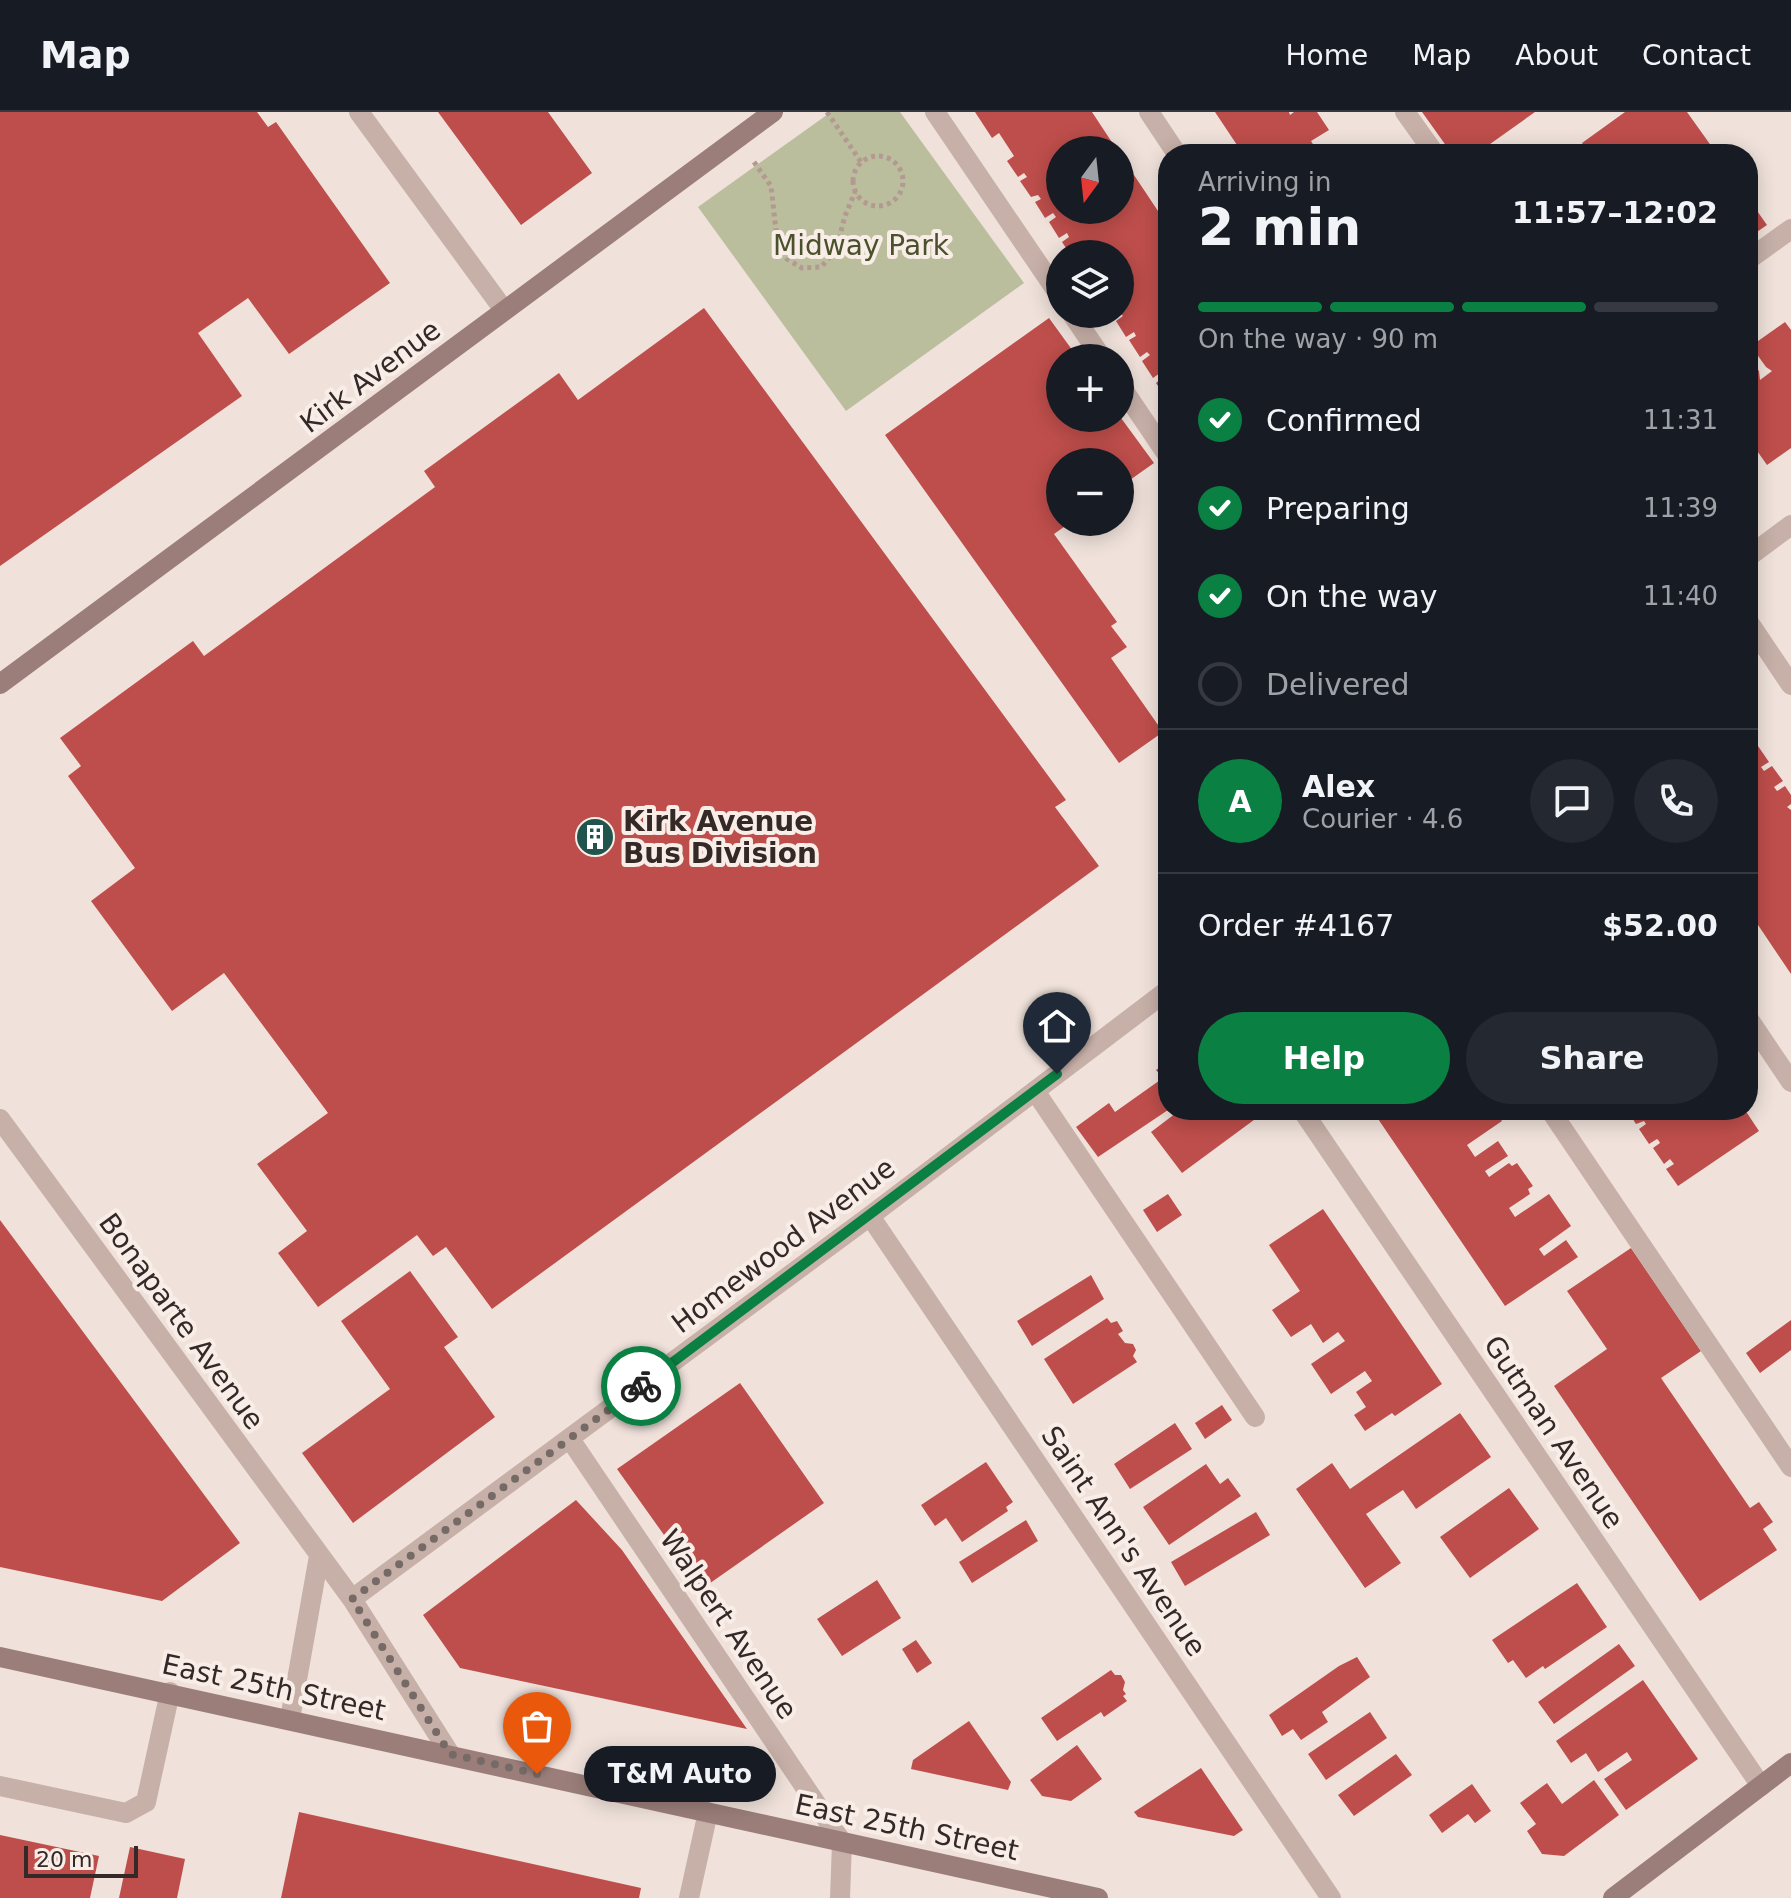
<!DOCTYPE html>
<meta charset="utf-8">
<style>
:root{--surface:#171b24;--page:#242831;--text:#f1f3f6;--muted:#9ea1a6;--line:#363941;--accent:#0b8043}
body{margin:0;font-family:"DejaVu Sans",sans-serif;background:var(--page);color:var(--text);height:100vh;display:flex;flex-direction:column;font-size:30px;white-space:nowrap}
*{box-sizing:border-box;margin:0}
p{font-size:26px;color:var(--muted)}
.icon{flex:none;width:44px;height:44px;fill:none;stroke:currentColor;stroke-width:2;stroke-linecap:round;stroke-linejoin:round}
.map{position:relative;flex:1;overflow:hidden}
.panel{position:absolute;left:1158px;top:32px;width:600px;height:976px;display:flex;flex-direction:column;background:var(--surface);border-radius:32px;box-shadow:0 4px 20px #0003}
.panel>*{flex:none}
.needle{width:52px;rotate:195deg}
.buttons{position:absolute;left:1046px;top:24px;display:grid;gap:16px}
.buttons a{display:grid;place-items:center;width:88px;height:88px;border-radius:50%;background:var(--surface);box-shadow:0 4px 20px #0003;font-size:40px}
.scale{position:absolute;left:24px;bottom:20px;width:114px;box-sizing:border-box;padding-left:8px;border:4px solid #352928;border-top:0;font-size:22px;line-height:28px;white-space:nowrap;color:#352928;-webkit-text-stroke:6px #f8ede7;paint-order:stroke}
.pin{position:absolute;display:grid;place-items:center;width:68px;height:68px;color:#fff;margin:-82px -34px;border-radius:50% 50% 50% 0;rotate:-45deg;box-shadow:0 0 8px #0007}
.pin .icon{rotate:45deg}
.courier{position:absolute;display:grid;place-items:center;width:80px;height:80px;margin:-40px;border:6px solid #0b8043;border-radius:50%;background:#fff;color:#222;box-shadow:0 2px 10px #0007}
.bubble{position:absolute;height:56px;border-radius:28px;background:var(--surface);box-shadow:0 4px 20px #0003;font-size:26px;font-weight:800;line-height:56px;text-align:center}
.overview em{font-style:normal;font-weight:800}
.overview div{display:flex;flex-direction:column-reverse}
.overview{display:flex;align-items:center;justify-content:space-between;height:136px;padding:0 40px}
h1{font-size:52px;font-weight:800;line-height:60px}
.bar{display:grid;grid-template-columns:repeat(4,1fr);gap:12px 8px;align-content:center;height:96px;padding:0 40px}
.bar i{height:10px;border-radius:6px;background:var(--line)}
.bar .selected{background:var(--accent)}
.bar p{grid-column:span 4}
.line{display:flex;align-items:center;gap:20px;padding:0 40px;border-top:2px solid var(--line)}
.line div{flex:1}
.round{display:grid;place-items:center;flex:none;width:84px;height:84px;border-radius:42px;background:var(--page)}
ol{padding:0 40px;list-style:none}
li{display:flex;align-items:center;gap:24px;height:88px}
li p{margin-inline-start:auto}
li .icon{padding:8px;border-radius:50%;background:var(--accent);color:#fff;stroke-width:4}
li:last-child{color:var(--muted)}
li i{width:44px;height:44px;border:4px solid var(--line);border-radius:50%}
.button{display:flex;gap:16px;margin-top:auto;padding:16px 40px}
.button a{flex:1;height:92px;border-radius:48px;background:var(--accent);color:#fff;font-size:32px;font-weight:800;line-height:92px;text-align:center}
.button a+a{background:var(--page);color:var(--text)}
header{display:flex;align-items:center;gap:48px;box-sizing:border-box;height:112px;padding:0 40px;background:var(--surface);border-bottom:2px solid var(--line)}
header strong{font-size:38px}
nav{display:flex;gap:44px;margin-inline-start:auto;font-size:28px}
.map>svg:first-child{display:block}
.green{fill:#babe9c}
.building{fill:#be4e4b}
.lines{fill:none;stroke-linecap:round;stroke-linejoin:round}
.path{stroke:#b39992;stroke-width:5;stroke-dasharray:4 4;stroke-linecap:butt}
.lane{stroke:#c7b0a8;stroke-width:20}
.street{stroke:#c7b0a8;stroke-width:20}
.secondary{stroke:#9b7e7a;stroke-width:20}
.done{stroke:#766a67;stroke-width:8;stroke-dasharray:0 14.4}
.route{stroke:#0b8043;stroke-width:10}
.labels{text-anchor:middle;stroke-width:8;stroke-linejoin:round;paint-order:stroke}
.park-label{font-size:28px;fill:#4c512d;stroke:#f8ede7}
.street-label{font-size:28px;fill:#352928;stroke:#f8ede7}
.poi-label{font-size:28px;font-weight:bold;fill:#352928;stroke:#f8ede7;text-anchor:start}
</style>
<header>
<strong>Map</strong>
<nav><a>Home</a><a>Map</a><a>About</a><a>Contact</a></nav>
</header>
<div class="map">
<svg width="1791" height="1786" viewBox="0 0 1791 1786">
<rect width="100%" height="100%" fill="#f0e2db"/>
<path class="green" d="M831 0H900L1024 171 846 299 698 95Z"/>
<path class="building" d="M0 0H257L268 15 276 10 390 171 289 242 248 186 198 221 242 284 0 454Z
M438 0H548L592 61 521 113Z
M975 0H1092L1117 38H1060V98H1120V42L1168 114 1166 286 1156 271 1163 265 1160 261 1153 266 1142 249 1150 243 1147 240 1140 245 1129 228 1136 224 1134 220 1126 225 1116 209 1123 204 1120 201V142H1070L1062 130 1069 125 1067 121 1059 126 1049 110 1056 105 1053 101 1045 106 1035 90 1041 87 1038 83 1031 85 1020 69 1027 65 1024 61 1018 65 1007 49 1014 44 999 21 992 26Z
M1215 0H1289L1290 3 1294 0H1317L1329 18 1311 29 1319 42H1243Z
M1422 0H1535L1476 42H1452Z
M1625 0H1687L1717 42H1590L1582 31Z
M1341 32 1347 42H1326Z
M1748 86 1767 113 1748 126Z
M704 196 1066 688 1055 695 1099 754 492 1197 446 1135 433 1144 417 1123 318 1195 278 1141 307 1119 257 1052 328 1001 224 861 172 899 91 789 135 756 68 664 81 654 60 626 193 529 204 544 435 375 424 359 559 261 578 288Z
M1049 206 1078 246H1060V306H1121L1154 351 1120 375V350H1060V410H1071L1054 422 1117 510 1111 514 1127 535 1111 546 1163 620 1119 651 885 323Z
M1785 210 1791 218V336L1767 353 1748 326V244L1759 259 1760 268 1772 259 1766 255 1751 234Z
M1758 634 1769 650 1761 655 1764 659 1772 654 1783 669 1774 675 1777 679 1785 674 1791 683V692L1787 695 1791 698V862L1748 798V635L1751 639Z
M1168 949V998L1098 1045 1076 1015 1109 991 1115 1000 1163 966 1156 958Z
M1180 998H1259L1262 1002 1182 1061 1151 1020Z
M1372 998H1446L1448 1001 1452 998H1495L1502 1009 1467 1033 1475 1045 1498 1029 1508 1044 1485 1059 1489 1065 1509 1051 1512 1054 1517 1051 1533 1074 1528 1077 1530 1082 1509 1096 1515 1105 1549 1082 1571 1114 1539 1137 1544 1144 1566 1128 1578 1145 1505 1194Z
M1627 998H1745L1759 1019 1678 1074 1666 1057 1674 1052 1670 1047 1664 1052 1653 1036 1660 1031 1659 1029 1657 1027 1649 1032 1639 1017 1646 1012 1644 1009 1636 1012Z
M1168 1082 1182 1103 1157 1120 1143 1098Z
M1323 1097 1442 1272 1395 1304 1392 1301 1365 1319 1354 1303 1366 1295 1356 1280 1372 1269 1365 1259 1331 1282 1311 1252 1345 1229 1338 1220 1323 1231 1311 1212 1291 1225 1272 1198 1300 1179 1269 1133Z
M0 1108 240 1431 162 1489 0 1455Z
M1631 1136 1701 1239 1661 1266 1750 1396 1759 1390 1773 1410 1763 1417 1777 1438 1700 1489 1554 1274 1607 1237 1567 1179Z
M410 1159 458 1225 444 1235 495 1305 353 1411 302 1341 390 1277 341 1209Z
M1091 1163 1104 1187 1032 1234 1017 1209Z
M1107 1206 1111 1211 1117 1209 1123 1219 1118 1222 1125 1231 1133 1232 1136 1238 1133 1244 1137 1250 1073 1292 1044 1247Z
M1791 1208V1238L1760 1261 1746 1241Z
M740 1271 824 1391 696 1481 673 1449 679 1444 617 1357Z
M1222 1293 1232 1308 1205 1327 1195 1311Z
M1460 1301 1491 1345 1416 1397 1403 1378 1366 1402 1401 1451 1365 1476 1296 1377 1332 1351 1350 1377Z
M1175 1311 1192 1337 1130 1377 1114 1352Z
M986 1350 1013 1390 1006 1395 1008 1399 962 1430 946 1406 935 1414 921 1393Z
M1206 1352 1220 1372 1228 1366 1241 1384 1169 1433 1143 1395Z
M1509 1376 1539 1417 1470 1466 1440 1425Z
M576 1388 622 1438 747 1617 460 1556 423 1503Z
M1256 1400 1270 1423 1185 1474 1171 1450Z
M1026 1408 1038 1429 972 1471 959 1450Z
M877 1468 901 1506 842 1544 817 1507Z
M1577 1471 1607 1515 1545 1557 1543 1554 1526 1566 1513 1548 1508 1551 1492 1528Z
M916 1528 932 1551 917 1561 902 1537Z
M1619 1532 1635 1554 1554 1612 1538 1590Z
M1357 1545 1370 1565 1322 1600 1328 1610 1301 1628 1293 1617 1282 1624 1269 1603 1339 1554Z
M1111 1558 1115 1563H1121L1125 1570 1123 1578 1126 1582 1123 1584 1127 1589 1104 1605 1101 1600 1057 1629 1041 1606Z
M1643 1568 1698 1647 1626 1698 1604 1667 1632 1648 1627 1640 1598 1660 1586 1641 1571 1651 1556 1629Z
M1370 1600 1387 1626 1326 1668 1308 1642Z
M969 1609 1011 1670 1008 1678 911 1657 913 1648Z
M1077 1633 1102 1667 1071 1689 1042 1684 1030 1668Z
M1396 1642 1412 1663 1354 1704 1338 1683Z
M1201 1656 1243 1718 1234 1724 1138 1705 1134 1700Z
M1594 1668 1619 1703 1564 1744 1542 1742 1527 1719 1536 1712 1520 1691 1547 1671 1562 1692Z
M1472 1672 1491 1699 1475 1711 1468 1702 1442 1721 1429 1703Z
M299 1700 641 1776 639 1786H281Z
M0 1723 99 1744 90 1786H0Z
M130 1735 185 1747 177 1786H119Z"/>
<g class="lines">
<path class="path" d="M827 0 861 50
M853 69a25 25 0 1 1 50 0a25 25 0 1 1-50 0Z
M754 50 771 74 777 128 787 147 802 156 821 155 836 138 845 104 855 80"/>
<path class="lane" d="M935 0 1060 184
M1405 0 1435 42
M1748 148 1791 117
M1072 202 1102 246
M1120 273 1168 344
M1748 509 1791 573
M1035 979 1255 1305
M1550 998 1791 1355
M570 1327 842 1730 840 1786
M0 1674 126 1701 146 1690 170 1580
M689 1786 708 1700"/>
<path class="street" d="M359 0 504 198
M1149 0 1177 42
M1748 445 1791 413
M1748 906 1791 970
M1302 998 1761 1674
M0 1007 352 1487 450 1642
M870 1104 1331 1786
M352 1487 870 1104 1168 878
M290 1607 319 1444"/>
<path class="secondary" d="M0 572 773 0
M0 1545 1098 1786
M1613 1786 1791 1651"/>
</g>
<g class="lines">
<path class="done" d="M537 1662 450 1642 352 1487 641 1274"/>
<path class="route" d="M641 1274 1057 962"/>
</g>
<defs>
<symbol id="building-disc" viewBox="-11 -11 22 22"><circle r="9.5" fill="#20544c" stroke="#f8ede7"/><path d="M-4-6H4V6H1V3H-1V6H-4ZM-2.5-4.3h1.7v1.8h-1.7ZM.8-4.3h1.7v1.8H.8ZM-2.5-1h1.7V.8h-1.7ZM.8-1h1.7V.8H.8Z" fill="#fff"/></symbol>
</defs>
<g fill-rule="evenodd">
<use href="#building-disc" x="573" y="703" width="44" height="44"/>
</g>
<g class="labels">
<g class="park-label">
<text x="861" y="143">Midway Park</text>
</g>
<g class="street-label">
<text transform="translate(370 264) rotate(-37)" y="10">Kirk Avenue</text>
<text transform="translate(783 1133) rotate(-37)" y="10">Homewood Avenue</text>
<text transform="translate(182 1209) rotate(54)" y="10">Bonaparte Avenue</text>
<text transform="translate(1554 1320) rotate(56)" y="10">Gutman Avenue</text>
<text transform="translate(1124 1429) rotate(56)" y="10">Saint Ann's Avenue</text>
<text transform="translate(729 1512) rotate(56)" y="10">Walpert Avenue</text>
<text transform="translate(274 1575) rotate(12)" y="10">East 25th Street</text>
<text transform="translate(907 1715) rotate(12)" y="10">East 25th Street</text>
</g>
<g class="poi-label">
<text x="623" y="719">Kirk Avenue<tspan x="623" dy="32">Bus Division</tspan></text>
</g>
</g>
</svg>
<div class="buttons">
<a><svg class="needle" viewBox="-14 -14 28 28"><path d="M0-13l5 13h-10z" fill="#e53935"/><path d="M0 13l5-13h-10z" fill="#9ea1a6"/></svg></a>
<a><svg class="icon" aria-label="layers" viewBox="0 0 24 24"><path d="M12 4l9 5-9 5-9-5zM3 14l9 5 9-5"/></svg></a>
<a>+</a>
<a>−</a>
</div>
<div class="scale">20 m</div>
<div class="pin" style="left:537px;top:1662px;background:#ea580c"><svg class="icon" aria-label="bag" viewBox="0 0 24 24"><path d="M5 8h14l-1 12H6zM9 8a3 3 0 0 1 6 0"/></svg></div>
<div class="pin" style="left:1057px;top:962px;background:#1f2937"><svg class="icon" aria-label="home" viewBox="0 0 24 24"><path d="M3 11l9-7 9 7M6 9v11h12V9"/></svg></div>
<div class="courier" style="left:641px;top:1274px"><svg class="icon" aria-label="bike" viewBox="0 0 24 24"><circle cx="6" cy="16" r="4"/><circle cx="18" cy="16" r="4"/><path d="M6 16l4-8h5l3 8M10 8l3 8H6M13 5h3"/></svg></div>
<div class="bubble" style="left:584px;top:1634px;width:192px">T&amp;M Auto</div>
<section class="panel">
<div class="overview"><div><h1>2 min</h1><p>Arriving in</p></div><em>11:57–12:02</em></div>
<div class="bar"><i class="selected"></i><i class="selected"></i><i class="selected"></i><i></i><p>On the way · 90 m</p></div>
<ol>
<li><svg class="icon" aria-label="check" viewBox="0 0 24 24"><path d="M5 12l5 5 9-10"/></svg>Confirmed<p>11:31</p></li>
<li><svg class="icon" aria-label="check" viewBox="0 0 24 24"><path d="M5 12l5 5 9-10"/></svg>Preparing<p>11:39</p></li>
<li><svg class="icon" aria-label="check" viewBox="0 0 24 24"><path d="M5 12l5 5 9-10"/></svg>On the way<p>11:40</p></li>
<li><i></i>Delivered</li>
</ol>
<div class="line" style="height:144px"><b class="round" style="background:var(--accent);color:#fff">A</b><div><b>Alex</b><p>Courier · 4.6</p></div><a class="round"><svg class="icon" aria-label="chat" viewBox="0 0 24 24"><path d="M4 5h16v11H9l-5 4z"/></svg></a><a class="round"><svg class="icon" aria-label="phone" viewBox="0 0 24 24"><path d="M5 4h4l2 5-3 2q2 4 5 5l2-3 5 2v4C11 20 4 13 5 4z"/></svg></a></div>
<div class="line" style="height:104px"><div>Order #4167</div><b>$52.00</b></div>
<div class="button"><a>Help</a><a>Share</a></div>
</section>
</div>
